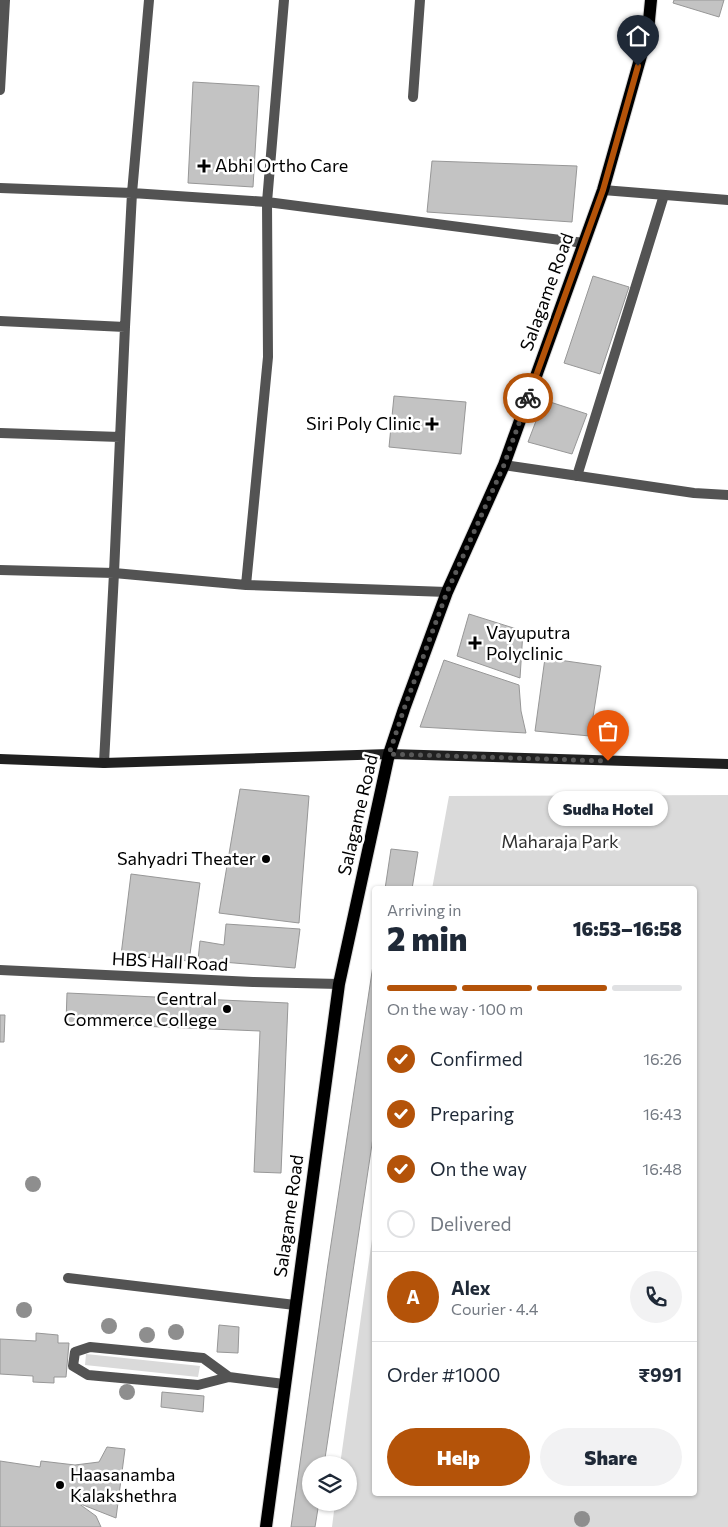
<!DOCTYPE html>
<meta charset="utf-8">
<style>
:root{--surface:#fff;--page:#f2f2f3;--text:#1f2937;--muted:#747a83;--line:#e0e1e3;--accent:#b45309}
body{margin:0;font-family:Commissioner,sans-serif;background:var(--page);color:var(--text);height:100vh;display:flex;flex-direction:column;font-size:19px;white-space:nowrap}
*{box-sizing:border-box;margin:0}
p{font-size:16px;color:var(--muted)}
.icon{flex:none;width:28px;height:28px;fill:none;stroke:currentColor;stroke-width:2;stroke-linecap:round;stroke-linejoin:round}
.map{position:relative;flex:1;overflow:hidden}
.details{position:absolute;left:372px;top:886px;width:325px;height:610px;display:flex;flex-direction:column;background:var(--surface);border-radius:5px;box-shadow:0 1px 4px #0004}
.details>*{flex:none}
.buttons{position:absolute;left:302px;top:1456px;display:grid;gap:10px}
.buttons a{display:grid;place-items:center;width:55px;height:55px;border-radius:50%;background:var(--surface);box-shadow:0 1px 4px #0004;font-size:25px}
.pin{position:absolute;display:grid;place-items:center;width:42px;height:42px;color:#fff;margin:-51px -21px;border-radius:50% 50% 50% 0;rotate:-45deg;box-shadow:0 0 5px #0007}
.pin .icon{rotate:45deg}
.courier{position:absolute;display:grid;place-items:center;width:50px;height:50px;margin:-25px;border:4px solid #b45309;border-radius:50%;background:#fff;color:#222;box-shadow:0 1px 6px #0007}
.bubble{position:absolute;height:35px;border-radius:18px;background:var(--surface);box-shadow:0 1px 4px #0004;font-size:16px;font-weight:800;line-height:35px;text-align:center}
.overview em{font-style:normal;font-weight:800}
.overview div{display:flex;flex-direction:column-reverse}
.overview{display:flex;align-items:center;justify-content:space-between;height:85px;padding:0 15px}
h1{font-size:32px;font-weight:800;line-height:38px}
.bar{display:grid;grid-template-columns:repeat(4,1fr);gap:8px 5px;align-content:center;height:60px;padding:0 15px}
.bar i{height:6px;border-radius:4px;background:var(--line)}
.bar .selected{background:var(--accent)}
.bar p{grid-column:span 4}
.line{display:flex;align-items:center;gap:12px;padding:0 15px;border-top:1px solid var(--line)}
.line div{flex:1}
.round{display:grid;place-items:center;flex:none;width:52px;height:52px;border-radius:26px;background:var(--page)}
ol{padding:0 15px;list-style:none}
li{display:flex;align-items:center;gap:15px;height:55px}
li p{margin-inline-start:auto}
li .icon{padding:5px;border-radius:50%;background:var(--accent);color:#fff;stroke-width:4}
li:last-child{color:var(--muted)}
li i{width:28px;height:28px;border:2px solid var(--line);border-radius:50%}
.cta{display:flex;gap:10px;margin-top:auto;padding:10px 15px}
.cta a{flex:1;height:58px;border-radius:30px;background:var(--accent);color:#fff;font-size:20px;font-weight:800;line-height:58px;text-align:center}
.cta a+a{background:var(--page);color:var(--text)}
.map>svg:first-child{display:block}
.green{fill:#dadada}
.building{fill:#c3c3c3;stroke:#979797}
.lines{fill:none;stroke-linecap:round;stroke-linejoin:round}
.primary-casing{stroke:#dbdbdb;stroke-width:14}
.lane{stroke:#535353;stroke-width:10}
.street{stroke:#535353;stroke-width:10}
.secondary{stroke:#202020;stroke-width:10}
.primary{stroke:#000;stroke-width:12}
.tree{fill:#8e8e8e}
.done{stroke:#595959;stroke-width:5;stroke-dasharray:0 9}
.route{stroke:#b45309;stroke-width:6}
.poi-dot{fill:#000;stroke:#fff;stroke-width:2}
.labels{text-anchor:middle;stroke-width:5;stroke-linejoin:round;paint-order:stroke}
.poi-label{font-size:18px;fill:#000;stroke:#fff;text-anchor:start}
.street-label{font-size:18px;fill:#000;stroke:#fff}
.park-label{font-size:18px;fill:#313131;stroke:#fff}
</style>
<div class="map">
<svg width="728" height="1527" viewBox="0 0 728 1527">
<rect width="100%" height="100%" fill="#fff"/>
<path class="green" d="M728 795V1527H332L335 1503 349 1502V1465H340L375 1218V1494H695V889H432L449 796Z
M86 1354 200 1366 198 1377 85 1365Z"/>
<path class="building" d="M674 0H724L719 17 673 3Z
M193 82 259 86 253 187 188 183Z
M432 161 577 166 572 222 427 212Z
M593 276 629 287 600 374 564 363Z
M394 396 466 402 461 454 389 447Z
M544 400 587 414 572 454 528 442Z
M469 614 523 631 520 678 457 656Z
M545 658 601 666 590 736 535 731Z
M444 660 519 685 521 711 526 733 420 727Z
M240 789 309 796 299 923 219 913Z
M391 849 418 852 412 889H385Z
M131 874 200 883 189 961 121 955Z
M226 924 300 929 295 968 198 960 200 941 224 945Z
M375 952V1124L324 1465H311V1502H319L315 1527H291L328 1264Z
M67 993 288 1003 281 1173 254 1172 260 1031 66 1023Z
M0 1015H5L4 1042H0Z
M219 1325 239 1327 238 1353 217 1352Z
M36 1333 58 1335V1343H69L66 1377H54V1383L33 1382V1376L0 1374V1339L36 1341Z
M162 1392 204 1396 203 1412 161 1407Z
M107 1447 125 1449 116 1518 78 1503 96 1516 101 1527H0V1461L40 1467 41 1461 75 1465 99 1462Z"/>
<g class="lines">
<defs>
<path id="primary" d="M266 1527 339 984 389 754 404 709 447 592 504 465 603 190 648 31 651 0"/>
</defs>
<use href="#primary" class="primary-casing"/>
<path class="lane" d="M577 476 664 195
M68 1278 295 1305
M229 1377 203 1358 90 1347 75 1352 73 1366 88 1375 198 1385 229 1377 284 1384"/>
<path class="street" d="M0 90 5 0
M413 97 420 0
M0 188 132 193 267 202 584 243
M603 190 728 200
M0 321 125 327 114 573 104 763
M125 327 132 193 149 0
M0 433 120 437
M504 465 694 493 728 495
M0 570 114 573 246 585 447 592
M246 585 268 357 267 202 284 0
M0 970 253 982 339 984"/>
<path class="secondary" d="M0 759 104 763 389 754 728 764"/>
<use href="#primary" class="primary"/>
</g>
<g class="tree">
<circle cx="33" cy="1184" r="8"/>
<circle cx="24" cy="1310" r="8"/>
<circle cx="109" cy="1326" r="8"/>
<circle cx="176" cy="1332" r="8"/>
<circle cx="147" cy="1335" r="8"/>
<circle cx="127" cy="1392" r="8"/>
<circle cx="582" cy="1519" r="8"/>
</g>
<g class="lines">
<path class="done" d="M528 398 504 465 447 592 404 709 389 754 608 761"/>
<path class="route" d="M528 398 603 190 638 66"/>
</g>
<g class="poi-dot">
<path d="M201.5 158.5h5v5h5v5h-5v5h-5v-5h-5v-5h5z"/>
<path d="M429.5 416.5h5v5h5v5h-5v5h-5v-5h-5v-5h5z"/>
<path d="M472.5 635.5h5v5h5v5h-5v5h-5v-5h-5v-5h5z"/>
<circle cx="266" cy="859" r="5"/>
<circle cx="227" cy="1009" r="5"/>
<circle cx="60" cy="1485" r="5"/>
</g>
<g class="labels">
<g class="poi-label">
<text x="215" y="172">Abhi Ortho Care</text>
<text x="421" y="430" text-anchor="end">Siri Poly Clinic</text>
<text x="486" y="639">Vayuputra<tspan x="486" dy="21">Polyclinic</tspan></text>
<text x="256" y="865" text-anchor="end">Sahyadri Theater</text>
<text x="217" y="1005" text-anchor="end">Central<tspan x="217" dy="21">Commerce College</tspan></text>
<text x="70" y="1481">Haasanamba<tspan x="70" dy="21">Kalakshethra</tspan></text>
</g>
<g class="street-label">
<text transform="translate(547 292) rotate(-70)" y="6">Salagame Road</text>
<text transform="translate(358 815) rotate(-77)" y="6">Salagame Road</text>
<text transform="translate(170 962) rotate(3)" y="6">HBS Hall Road</text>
<text transform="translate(289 1216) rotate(-82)" y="6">Salagame Road</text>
</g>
<g class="park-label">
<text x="560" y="848">Maharaja Park</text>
</g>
</g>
</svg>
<div class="buttons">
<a><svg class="icon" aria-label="layers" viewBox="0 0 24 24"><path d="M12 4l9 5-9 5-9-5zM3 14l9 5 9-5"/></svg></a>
</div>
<div class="pin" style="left:608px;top:761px;background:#ea580c"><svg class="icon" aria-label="bag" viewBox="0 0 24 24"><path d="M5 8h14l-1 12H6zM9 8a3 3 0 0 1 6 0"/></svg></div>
<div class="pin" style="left:638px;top:66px;background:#1f2937"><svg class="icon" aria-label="home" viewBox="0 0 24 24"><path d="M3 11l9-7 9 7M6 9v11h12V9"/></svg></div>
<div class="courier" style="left:528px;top:398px"><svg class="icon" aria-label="bike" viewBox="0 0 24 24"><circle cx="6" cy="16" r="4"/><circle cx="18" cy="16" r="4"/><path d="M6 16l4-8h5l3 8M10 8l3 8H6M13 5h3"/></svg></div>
<div class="bubble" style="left:548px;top:791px;width:120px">Sudha Hotel</div>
<section class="details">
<div class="overview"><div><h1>2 min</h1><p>Arriving in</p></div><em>16:53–16:58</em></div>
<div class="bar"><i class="selected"></i><i class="selected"></i><i class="selected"></i><i></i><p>On the way · 100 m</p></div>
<ol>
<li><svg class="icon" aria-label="check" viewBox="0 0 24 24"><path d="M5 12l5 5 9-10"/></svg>Confirmed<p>16:26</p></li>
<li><svg class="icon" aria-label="check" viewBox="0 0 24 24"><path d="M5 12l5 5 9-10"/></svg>Preparing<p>16:43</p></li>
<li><svg class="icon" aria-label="check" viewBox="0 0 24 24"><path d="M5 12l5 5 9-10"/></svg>On the way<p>16:48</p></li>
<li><i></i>Delivered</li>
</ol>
<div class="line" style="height:90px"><b class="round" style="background:var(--accent);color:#fff">A</b><div><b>Alex</b><p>Courier · 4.4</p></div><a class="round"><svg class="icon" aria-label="phone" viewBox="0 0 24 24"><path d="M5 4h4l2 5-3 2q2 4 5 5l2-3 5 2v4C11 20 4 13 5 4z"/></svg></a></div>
<div class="line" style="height:65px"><div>Order #1000</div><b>₹991</b></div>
<div class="cta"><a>Help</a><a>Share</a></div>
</section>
</div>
